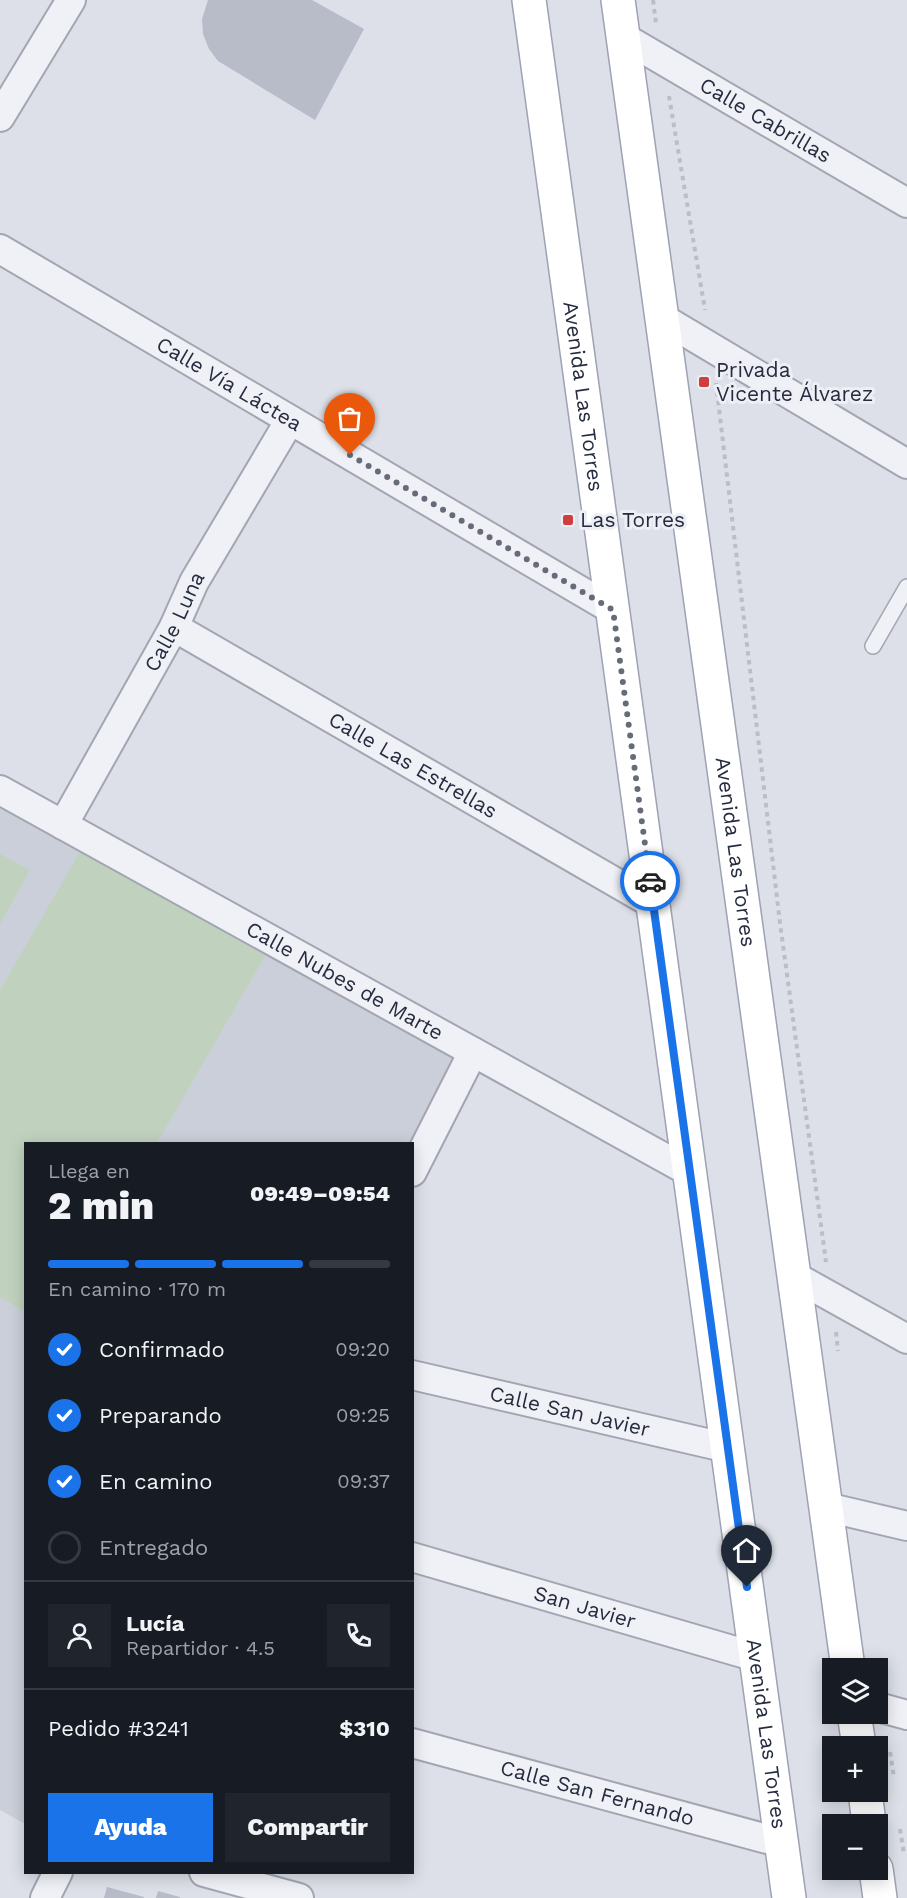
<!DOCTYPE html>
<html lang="es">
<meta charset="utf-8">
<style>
:root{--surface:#171b24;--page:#20242c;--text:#f1f3f6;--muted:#9ea1a6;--line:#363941;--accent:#1a73e8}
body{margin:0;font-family:"Work Sans",sans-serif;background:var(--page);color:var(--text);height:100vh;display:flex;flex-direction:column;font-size:22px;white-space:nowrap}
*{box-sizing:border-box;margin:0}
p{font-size:20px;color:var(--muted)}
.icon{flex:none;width:33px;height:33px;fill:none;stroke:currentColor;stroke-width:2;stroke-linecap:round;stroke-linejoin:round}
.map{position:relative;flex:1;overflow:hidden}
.drawer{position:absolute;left:24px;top:1142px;width:390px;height:732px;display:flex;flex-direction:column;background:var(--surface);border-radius:0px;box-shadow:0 3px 15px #0003}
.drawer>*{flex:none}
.buttons{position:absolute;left:822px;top:1658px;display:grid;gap:12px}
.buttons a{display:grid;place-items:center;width:66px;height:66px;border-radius:0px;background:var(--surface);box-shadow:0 3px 15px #0003;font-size:30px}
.pin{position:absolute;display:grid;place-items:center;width:51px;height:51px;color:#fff;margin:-62px -26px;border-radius:50% 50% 50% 0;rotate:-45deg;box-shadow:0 0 6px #0007}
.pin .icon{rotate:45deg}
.courier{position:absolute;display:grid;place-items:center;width:60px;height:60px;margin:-30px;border:4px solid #1a73e8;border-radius:50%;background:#fff;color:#222;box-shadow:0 2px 8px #0007}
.summary em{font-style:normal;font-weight:800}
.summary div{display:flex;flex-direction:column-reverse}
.summary{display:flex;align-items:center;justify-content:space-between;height:102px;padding:0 24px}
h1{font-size:39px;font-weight:800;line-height:45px}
.bar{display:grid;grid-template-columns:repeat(4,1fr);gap:9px 6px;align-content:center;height:72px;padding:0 24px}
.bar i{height:8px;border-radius:4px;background:var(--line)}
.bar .active{background:var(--accent)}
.bar p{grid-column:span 4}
.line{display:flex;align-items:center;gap:15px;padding:0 24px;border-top:2px solid var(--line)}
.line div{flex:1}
.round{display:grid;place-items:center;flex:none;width:63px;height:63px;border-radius:0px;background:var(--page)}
ol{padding:0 24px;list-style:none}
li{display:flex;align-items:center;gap:18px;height:66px}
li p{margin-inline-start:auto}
li .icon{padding:6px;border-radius:50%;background:var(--accent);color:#fff;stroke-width:4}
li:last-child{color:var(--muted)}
li i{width:33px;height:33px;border:3px solid var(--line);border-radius:50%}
.button{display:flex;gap:12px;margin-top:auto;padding:12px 24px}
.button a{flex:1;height:69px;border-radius:0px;background:var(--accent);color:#fff;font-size:24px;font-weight:800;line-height:69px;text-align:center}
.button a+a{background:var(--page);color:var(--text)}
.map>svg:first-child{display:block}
.built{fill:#cbcfda}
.green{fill:#c0d2be}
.building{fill:#b8bbc8}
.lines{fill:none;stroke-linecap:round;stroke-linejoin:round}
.service-casing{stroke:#a2a6b2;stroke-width:18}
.minor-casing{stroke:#a2a6b2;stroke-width:32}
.primary-casing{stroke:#9da2b4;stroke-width:36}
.path{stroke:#bbbec6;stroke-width:4;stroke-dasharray:4.5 4.5;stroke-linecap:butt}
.service{stroke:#f0f1f6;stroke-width:15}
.minor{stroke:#f0f1f6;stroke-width:28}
.primary{stroke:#fff;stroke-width:33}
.done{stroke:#666b7a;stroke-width:6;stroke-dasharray:0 10.8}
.route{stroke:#1a73e8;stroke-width:8}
.poi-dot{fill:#d13e3e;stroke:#edeff5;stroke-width:2}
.labels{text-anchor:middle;stroke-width:6;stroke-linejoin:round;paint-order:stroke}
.street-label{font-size:21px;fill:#262c3f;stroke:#edeff5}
.poi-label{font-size:21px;fill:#262c3f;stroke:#edeff5;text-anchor:start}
</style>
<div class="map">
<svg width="907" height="1898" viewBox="0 0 907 1898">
<rect width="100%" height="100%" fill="#dde0e8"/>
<path class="built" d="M0 806 454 1058 411 1143H26L25 1824 0 1810Z"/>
<path class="green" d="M81 850 265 956 157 1143H26L25 1312 0 1297V990Z
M0 854 30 870 0 924Z"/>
<path class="building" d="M208 0H312L364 29 315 120 218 61 209 49 203 34 202 19Z
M107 1887 144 1897V1898H104Z
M158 1891 180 1897V1898H156Z"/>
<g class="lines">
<defs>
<path id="service" d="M873 646 907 587"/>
<g id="minor">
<path id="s1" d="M623 37 907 203"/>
<path d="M0 117 71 0"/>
<path id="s2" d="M0 249 613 610"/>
<path d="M662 318 907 464"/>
<path id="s3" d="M174 627 653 904"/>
<path id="s4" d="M0 790 690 1172"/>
<path id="s5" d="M63 825 174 627 194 582 290 420"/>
<path d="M412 1172 473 1052"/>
<path d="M794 1276 907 1339"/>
<path id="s6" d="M412 1375 728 1448"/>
<path d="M826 1507 907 1526"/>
<path id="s7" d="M412 1557 756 1657"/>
<path d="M878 1707 907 1715"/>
<path id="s8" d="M412 1743 782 1843"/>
<path d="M204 1872 299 1898"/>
<path d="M45 1898 58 1872"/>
</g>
<g id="primary">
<path id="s9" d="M529 0 789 1898"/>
<path id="s10" d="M618 0 848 1668"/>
<path d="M854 1713 859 1746"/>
<path d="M865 1791 869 1824"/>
<path d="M876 1869 880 1898"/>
</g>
</defs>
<use href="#service" class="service-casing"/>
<use href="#minor" class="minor-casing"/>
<use href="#primary" class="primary-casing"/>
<path class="path" d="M653 0 656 23
M669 96 705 310
M716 383 780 923 826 1262
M836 1332 838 1351
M890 1752 894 1777
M900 1829 904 1854"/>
<use href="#service" class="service"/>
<use href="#minor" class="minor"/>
<use href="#primary" class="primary"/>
</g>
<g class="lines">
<path class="done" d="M350 455 613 610 650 881"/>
<path class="route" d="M650 881 747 1587"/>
</g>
<g class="poi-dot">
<rect x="698" y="376" width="12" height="12" rx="3"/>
<rect x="562" y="514" width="12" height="12" rx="3"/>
</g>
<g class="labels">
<g class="street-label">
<text dy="7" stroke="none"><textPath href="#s1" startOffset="165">Calle Cabrillas</textPath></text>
<text dy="7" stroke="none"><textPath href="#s2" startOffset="266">Calle Vía Láctea</textPath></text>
<text dy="7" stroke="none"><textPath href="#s9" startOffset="400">Avenida Las Torres</textPath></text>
<text dy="7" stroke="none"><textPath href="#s5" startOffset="232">Calle Luna</textPath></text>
<text dy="7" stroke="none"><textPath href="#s3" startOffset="276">Calle Las Estrellas</textPath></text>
<text dy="7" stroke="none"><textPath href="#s10" startOffset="860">Avenida Las Torres</textPath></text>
<text dy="7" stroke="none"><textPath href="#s4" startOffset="394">Calle Nubes de Marte</textPath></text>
<text dy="7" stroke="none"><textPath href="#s6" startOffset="162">Calle San Javier</textPath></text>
<text dy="7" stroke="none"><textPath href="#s7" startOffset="180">San Javier</textPath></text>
<text dy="7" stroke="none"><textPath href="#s9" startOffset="1750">Avenida Las Torres</textPath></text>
<text dy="7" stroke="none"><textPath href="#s8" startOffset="192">Calle San Fernando</textPath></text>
</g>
<g class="poi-label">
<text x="716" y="377">Privada<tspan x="716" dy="24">Vicente Álvarez</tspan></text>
<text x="580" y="527">Las Torres</text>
</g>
</g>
</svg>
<div class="buttons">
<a><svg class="icon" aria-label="layers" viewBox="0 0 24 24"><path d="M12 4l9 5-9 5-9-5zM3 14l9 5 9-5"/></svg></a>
<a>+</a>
<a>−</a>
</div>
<div class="pin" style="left:350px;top:455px;background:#ea580c"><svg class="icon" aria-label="bag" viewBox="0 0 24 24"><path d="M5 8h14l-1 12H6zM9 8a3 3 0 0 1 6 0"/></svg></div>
<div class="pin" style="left:747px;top:1587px;background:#1f2937"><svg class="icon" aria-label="home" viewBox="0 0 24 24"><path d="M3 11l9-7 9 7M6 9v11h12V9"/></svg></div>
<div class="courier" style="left:650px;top:881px"><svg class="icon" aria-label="car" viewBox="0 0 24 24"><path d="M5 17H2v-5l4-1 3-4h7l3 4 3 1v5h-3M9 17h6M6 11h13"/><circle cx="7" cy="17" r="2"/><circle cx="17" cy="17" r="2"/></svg></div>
<section class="drawer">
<div class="summary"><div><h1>2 min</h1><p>Llega en</p></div><em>09:49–09:54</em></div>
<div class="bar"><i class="active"></i><i class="active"></i><i class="active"></i><i></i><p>En camino · 170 m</p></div>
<ol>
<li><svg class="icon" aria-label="check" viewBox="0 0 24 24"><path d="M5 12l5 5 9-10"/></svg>Confirmado<p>09:20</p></li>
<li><svg class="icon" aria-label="check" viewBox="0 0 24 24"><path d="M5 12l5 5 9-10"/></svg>Preparando<p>09:25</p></li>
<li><svg class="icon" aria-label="check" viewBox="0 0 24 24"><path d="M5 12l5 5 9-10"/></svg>En camino<p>09:37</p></li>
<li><i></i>Entregado</li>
</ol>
<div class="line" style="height:108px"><a class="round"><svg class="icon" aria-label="person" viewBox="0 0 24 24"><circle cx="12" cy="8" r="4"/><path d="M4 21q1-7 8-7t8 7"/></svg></a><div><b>Lucía</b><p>Repartidor · 4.5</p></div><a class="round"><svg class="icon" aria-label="phone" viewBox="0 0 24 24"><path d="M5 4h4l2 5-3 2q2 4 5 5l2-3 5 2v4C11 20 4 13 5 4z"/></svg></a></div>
<div class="line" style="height:78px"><div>Pedido #3241</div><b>$310</b></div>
<div class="button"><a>Ayuda</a><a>Compartir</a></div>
</section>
</div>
